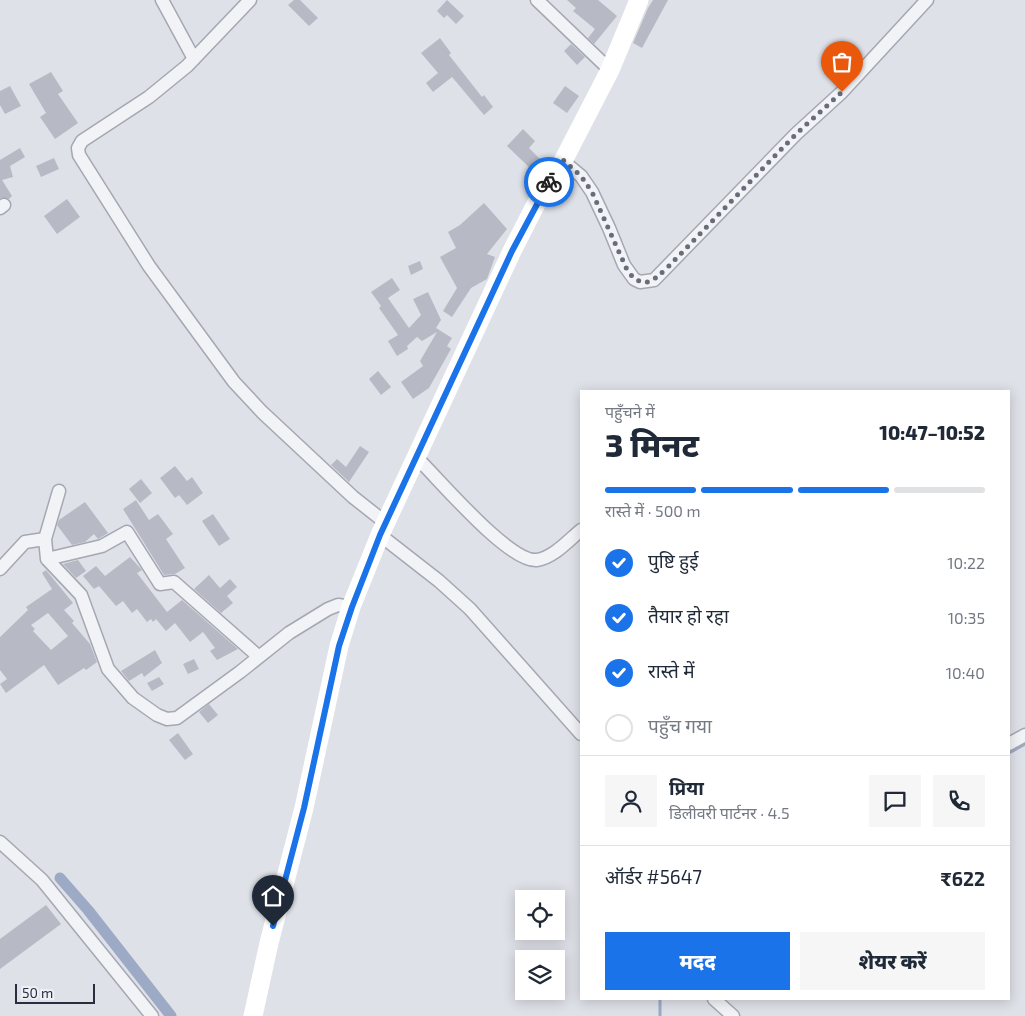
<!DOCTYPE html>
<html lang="hi">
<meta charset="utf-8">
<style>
:root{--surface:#fff;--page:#f6f6f7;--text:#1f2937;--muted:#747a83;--line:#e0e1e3;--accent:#1a73e8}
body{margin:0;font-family:"Exo 2","Noto Sans Devanagari",sans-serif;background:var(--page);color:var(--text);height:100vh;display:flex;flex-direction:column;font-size:19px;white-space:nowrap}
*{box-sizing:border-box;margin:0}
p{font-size:16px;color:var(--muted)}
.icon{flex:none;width:28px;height:28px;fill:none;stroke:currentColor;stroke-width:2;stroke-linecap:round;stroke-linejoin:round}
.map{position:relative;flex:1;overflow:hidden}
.sheet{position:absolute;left:580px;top:390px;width:430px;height:610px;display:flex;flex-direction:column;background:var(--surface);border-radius:0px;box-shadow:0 2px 12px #0003}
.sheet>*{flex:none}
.controls{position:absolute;left:515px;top:890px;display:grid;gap:10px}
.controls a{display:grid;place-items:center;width:50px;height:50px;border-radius:0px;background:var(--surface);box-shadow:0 2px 12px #0003;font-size:25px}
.scale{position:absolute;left:15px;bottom:12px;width:80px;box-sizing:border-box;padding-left:5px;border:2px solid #292d3e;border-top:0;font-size:14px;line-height:18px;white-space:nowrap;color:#292d3e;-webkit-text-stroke:4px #eff0f5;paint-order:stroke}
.pin{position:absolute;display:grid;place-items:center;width:42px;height:42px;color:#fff;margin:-51px -21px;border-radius:50% 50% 50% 0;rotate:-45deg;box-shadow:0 0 5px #0007}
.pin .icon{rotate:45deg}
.courier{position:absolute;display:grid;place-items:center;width:50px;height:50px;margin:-25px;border:4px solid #1a73e8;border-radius:50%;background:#fff;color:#222;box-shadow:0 1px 6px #0007}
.headline em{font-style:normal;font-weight:800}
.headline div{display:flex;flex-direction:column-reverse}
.headline{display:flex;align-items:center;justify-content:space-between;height:85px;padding:0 25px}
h1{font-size:32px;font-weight:800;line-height:38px}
.bar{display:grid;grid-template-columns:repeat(4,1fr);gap:8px 5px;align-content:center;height:60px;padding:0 25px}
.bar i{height:6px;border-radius:4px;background:var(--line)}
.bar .active{background:var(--accent)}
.bar p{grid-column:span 4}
.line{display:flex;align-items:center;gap:12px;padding:0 25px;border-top:1px solid var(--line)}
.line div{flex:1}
.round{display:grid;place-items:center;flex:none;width:52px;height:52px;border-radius:0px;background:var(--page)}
ol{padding:0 25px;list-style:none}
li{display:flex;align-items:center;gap:15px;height:55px}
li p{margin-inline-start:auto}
li .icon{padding:5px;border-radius:50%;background:var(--accent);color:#fff;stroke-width:4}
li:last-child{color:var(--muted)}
li i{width:28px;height:28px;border:2px solid var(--line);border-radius:50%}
.cta{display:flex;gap:10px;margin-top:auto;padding:10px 25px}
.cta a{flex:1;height:58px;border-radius:0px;background:var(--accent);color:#fff;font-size:20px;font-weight:800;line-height:58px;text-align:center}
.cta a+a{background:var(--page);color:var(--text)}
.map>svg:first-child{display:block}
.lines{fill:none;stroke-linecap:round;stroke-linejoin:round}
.stream{stroke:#9caac6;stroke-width:3}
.canal{stroke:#9caac6;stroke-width:11}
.building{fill:#b7bac4;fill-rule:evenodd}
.minor-casing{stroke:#a5a7b2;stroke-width:15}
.minor{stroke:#f2f3f6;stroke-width:12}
.secondary{stroke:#fff;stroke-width:19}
.done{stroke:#696c7a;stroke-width:5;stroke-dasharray:0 9}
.route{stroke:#1a73e8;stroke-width:6}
</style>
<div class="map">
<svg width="1025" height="1016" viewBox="0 0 1025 1016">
<rect width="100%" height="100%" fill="#dfe1e8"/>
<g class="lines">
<path class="stream" d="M1009 753 1025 744
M660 999V1016"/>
<path class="canal" d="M60 878 88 910 171 1016"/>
</g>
<path class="building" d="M294 0H300L318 18 309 26 288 5Z
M447 0 464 16 456 24 447 15 444 18 437 11Z
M567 0H598L617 16 594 44 588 38 595 29 573 11 576 8Z
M653 0H668L642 48 633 43 648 8Z
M440 38 451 53 449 55 482 97 484 95 493 107 484 115 452 77 433 92 426 83 438 73 421 53Z
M571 44 585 57 577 65 564 51Z
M51 72 63 91 58 94 78 123 55 139 40 117 46 113 29 84Z
M10 86 21 106 5 114 0 105V91Z
M565 86 579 96 567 113 553 103Z
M523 129 535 141 529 148 541 160 532 170 507 146Z
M20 148 25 157 10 166 13 177 2 180 12 196 9 199 0 198V160Z
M54 158 59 169 41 177 36 166Z
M67 199 80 217 57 234 44 216Z
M484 203 507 229 487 254 495 257 487 279 471 288 452 317 443 311 457 288 440 257 456 248 448 232 460 225Z
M420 261 423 269 411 275 408 266Z
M392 278 400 290 388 298 409 328 421 315 413 299 428 292 441 320 436 328 452 338 447 346 451 349 429 388 413 399 401 382 423 366 420 361 437 332 422 341 417 337 407 346 408 349 397 356 388 341 398 335 379 308 381 306 371 292Z
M378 371 391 387 381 395 369 379Z
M360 446 369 452 349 482 331 465 337 459 346 467Z
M175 466 187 481 192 477 203 493 187 505 179 495 175 498 160 478Z
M141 479 152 493 140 503 129 489Z
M136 500 149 520 158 514 173 534 166 539 185 568 175 574 164 575 123 509Z
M85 502 108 533 98 539 94 534 85 542 72 545 57 525 59 520Z
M213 514 230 539 219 546 202 521Z
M130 557 142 570 137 573 167 612 182 600 238 649 217 660 210 651 215 648 203 632 190 642 175 623 166 631 156 619 153 622 151 619 147 622 137 609 132 613 123 601 116 606 99 586 94 589 83 576 96 566 105 576Z
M78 560 86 571 76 578 63 564Z
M46 570 73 603 64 610 74 621 72 623 90 644 97 662 86 670 84 668 58 685 44 665 6 693 0 684 7 679 0 670V637L28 610 26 607 52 589 42 573ZM48 613 68 636 51 650 33 631 35 629 31 625Z
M209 575 220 588 230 579 237 587 227 596 233 603 221 613 194 589Z
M155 650 162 663 144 677 142 673 129 681 121 671Z
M194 659 199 669 188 674 183 664Z
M159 677 164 684 152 691 147 683Z
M209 704 218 715 208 723 199 712Z
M178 733 193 754 185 760 169 740Z
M46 905 61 924 0 969V939Z"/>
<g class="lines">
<defs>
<path id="minor" d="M162 0 194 59
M250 0 187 66 149 97 82 141 78 148 79 155 149 266 234 382 262 412 353 497 386 523
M537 0 610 70
M563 161 581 176 592 192 609 228 624 265 634 279 640 282 654 280 796 134 842 92 927 0
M0 208 4 205
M417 458C439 479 509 563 537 560 553 558 569 540 581 530
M59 491 45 539 47 559 81 595 108 669 133 698 157 715 167 719 177 718 240 672 289 633 328 609 338 605 351 607
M380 535 439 581 470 609 581 734
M47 559 102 546 127 532 160 584 174 582 259 657
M0 569 25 542 45 539
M1009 744 1025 735
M0 842 42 880 152 1016
M714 999 733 1016"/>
</defs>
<use href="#minor" class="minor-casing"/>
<use href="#minor" class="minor"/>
<path class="secondary" d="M253 1016 269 943 304 808 339 646 351 607 380 535 512 251 536 204 563 161 610 70 639 0"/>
</g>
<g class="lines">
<path class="done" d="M549 182 563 160 581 176 592 192 628 272C645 291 654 280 669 266L796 134 842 92"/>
<path class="route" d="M273 926 304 808 339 646 352 607 380 535 512 251 549 182"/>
</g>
</svg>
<div class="controls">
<a><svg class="icon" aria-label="locate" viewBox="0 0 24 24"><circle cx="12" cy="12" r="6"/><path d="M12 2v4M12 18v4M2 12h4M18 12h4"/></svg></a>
<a><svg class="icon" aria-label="layers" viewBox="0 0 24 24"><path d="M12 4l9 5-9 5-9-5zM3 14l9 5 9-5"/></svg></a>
</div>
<div class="scale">50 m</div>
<div class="pin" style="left:842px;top:92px;background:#ea580c"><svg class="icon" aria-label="bag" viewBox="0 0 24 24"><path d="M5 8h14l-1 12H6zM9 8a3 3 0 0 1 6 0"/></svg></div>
<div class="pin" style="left:273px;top:926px;background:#1f2937"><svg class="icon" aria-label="home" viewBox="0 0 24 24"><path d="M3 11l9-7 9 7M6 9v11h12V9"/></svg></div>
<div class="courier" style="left:549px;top:182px"><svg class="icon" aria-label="bike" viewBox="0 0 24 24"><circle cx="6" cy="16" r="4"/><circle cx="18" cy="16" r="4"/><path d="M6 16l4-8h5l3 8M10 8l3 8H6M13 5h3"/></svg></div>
<section class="sheet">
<div class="headline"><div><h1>3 मिनट</h1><p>पहुँचने में</p></div><em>10:47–10:52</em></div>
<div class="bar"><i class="active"></i><i class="active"></i><i class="active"></i><i></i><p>रास्ते में · 500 m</p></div>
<ol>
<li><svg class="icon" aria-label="check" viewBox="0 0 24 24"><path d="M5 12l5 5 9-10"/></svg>पुष्टि हुई<p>10:22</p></li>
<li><svg class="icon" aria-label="check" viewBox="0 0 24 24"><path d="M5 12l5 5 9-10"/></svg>तैयार हो रहा<p>10:35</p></li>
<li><svg class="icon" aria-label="check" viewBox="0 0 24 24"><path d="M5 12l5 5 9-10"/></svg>रास्ते में<p>10:40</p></li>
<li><i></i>पहुँच गया</li>
</ol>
<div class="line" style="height:90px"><a class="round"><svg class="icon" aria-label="person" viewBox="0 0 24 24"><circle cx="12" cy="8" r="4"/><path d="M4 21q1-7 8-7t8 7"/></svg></a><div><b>प्रिया</b><p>डिलीवरी पार्टनर · 4.5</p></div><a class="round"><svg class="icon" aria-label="chat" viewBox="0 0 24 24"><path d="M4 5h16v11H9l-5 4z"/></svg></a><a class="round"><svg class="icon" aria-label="phone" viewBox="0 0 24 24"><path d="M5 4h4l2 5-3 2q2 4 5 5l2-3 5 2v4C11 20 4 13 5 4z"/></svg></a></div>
<div class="line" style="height:65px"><div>ऑर्डर #5647</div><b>₹622</b></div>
<div class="cta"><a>मदद</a><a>शेयर करें</a></div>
</section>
</div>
